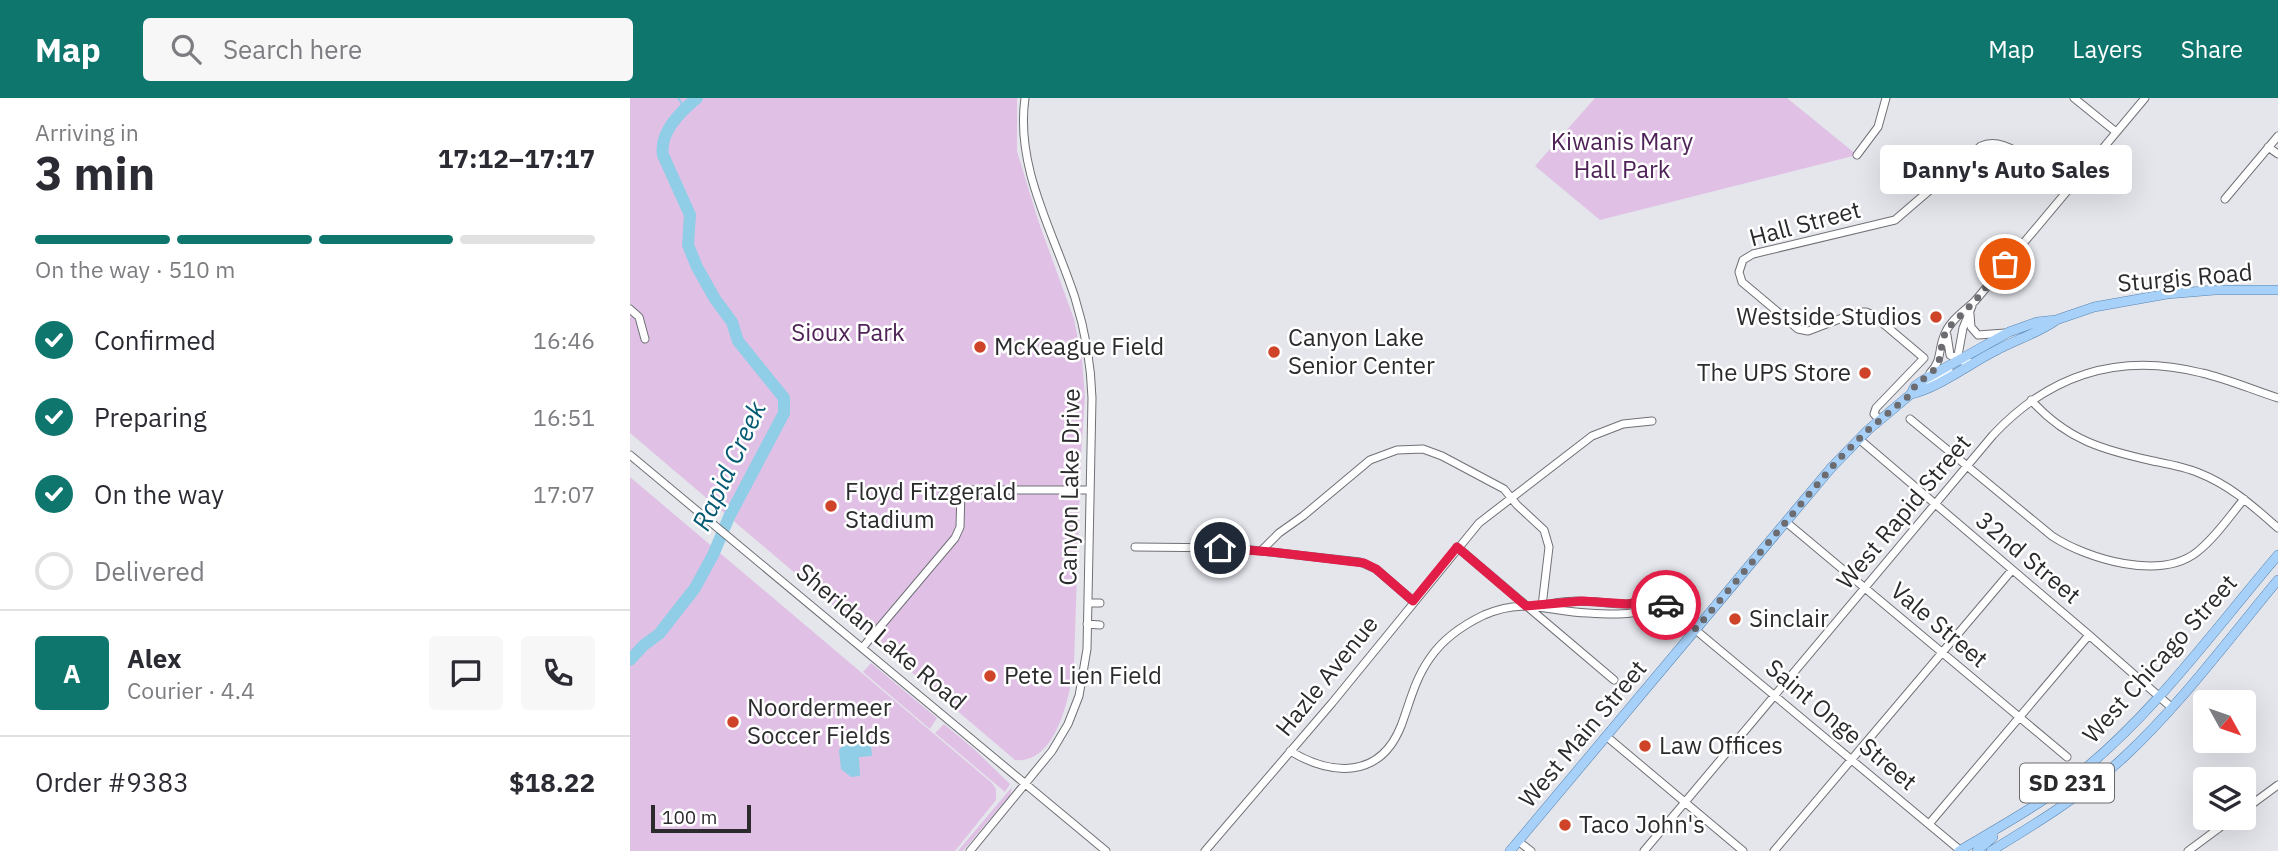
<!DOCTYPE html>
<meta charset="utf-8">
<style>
:root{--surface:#fff;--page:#f7f7f7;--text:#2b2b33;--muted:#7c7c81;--line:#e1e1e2;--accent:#0f766e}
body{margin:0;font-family:"IBM Plex Sans",sans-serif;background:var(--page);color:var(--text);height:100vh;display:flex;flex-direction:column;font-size:26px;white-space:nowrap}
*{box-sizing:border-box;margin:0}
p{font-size:23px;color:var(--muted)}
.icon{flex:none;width:38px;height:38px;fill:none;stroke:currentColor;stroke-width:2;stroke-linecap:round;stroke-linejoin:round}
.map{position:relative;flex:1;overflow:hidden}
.drawer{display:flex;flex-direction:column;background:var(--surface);width:630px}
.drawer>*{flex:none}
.needle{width:46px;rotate:130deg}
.buttons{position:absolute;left:1563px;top:592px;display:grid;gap:14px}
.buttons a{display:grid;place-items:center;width:63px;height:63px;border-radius:7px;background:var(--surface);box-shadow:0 7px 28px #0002;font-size:35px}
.scale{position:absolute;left:21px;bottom:18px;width:100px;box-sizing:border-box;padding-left:7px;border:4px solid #2b2b2e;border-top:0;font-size:19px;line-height:24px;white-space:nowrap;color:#2b2b2e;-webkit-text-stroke:5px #fff;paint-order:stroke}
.pin{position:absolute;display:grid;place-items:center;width:60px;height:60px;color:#fff;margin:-30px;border:4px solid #fff;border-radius:50%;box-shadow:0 2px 7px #0007}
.courier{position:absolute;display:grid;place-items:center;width:70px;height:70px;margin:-35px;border:5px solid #e11d48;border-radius:50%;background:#fff;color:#222;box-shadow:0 2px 9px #0007}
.bubble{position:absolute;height:49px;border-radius:7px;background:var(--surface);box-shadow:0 7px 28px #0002;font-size:23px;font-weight:800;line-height:49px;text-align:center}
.headline em{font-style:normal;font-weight:800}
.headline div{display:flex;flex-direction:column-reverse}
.headline{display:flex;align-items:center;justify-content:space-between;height:119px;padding:0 35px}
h1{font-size:46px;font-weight:800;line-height:52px}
.bar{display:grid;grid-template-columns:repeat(4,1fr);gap:10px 7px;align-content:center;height:84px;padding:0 35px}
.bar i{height:9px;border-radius:5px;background:var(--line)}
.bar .current{background:var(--accent)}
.bar p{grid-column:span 4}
.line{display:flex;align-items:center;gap:18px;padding:0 35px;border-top:2px solid var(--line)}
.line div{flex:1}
.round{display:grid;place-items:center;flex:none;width:74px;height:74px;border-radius:7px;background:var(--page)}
ol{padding:0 35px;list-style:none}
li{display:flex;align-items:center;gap:21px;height:77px}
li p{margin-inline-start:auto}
li .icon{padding:7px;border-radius:50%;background:var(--accent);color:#fff;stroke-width:4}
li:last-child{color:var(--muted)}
li i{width:38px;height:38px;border:4px solid var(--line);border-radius:50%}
header{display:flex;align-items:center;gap:42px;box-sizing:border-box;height:98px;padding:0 35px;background:var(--accent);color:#fff}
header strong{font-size:33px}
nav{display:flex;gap:38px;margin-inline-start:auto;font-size:24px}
.search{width:490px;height:63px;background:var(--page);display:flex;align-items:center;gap:18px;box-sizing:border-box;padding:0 24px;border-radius:7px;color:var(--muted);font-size:26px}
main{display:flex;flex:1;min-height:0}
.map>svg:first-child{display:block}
.green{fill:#e0c1e5}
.water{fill:#90cde6}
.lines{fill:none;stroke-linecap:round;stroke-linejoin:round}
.stream{stroke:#90cde6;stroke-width:2}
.river{stroke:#90cde6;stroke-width:12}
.minor-casing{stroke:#6f7176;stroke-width:9}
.major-casing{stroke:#5783af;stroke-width:10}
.minor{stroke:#fff;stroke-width:7}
.major{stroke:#a8d1f9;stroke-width:9}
.done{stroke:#6c6c70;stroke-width:7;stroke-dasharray:0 12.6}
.route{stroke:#e11d48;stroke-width:9}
.poi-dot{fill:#cf4428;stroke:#fff;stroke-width:2.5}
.labels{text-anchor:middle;stroke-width:5;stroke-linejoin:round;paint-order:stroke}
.shield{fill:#fff;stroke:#6b6b6d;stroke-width:2}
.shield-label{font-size:23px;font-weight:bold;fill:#2b2b2e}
.park-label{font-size:24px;fill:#502358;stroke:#fff}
.street-label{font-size:24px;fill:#2b2b2e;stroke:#fff}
.poi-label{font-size:24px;fill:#2b2b2e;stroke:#fff;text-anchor:start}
.water-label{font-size:26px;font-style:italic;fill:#035972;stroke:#fff}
</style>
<header>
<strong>Map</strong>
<div class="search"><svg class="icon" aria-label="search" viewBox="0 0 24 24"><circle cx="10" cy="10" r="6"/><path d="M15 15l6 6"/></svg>Search here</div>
<nav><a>Map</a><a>Layers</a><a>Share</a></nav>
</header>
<main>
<section class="drawer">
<div class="headline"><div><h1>3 min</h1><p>Arriving in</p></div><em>17:12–17:17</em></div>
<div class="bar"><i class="current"></i><i class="current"></i><i class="current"></i><i></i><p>On the way · 510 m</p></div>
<ol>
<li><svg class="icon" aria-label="check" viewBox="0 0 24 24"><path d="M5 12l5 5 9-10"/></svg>Confirmed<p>16:46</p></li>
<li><svg class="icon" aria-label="check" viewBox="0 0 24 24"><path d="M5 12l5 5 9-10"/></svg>Preparing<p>16:51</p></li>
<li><svg class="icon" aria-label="check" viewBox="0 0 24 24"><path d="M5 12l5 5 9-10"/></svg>On the way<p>17:07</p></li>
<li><i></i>Delivered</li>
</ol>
<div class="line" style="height:126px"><b class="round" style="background:var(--accent);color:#fff">A</b><div><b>Alex</b><p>Courier · 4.4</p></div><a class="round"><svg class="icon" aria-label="chat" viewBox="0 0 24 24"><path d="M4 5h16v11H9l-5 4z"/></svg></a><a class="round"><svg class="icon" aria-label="phone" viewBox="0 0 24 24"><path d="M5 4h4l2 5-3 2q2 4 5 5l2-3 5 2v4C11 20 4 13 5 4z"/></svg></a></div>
<div class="line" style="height:91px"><div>Order #9383</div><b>$18.22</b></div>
</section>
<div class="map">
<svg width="1648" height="753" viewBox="0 0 1648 753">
<rect width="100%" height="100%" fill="#e4e6ec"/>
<path class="green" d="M0 0H387V53L408 122 444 221 452 262 455 299 451 358 444 567C440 598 426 667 385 662L0 335Z
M965 0H1157L1227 57 970 122 905 68Z
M0 379 362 685 366 691V702L325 753H0Z
M241 565 307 620 300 631 233 574Z
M314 626 345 652 380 686 375 694 305 635Z
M382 689 380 697 333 753H328Z"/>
<path class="water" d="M240 635 242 658 229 659 230 678 221 679 211 671 209 652 213 647 226 646V636Z"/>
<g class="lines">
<path class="stream" d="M48 0 55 10"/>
<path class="river" d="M0 562 14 547 29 536 65 490 83 457 99 419 154 315V300L108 243 102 224 85 201 67 169 58 147 60 117 33 57C29 34 51 13 67 0"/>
<defs>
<path id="minor" d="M1444 0 1486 34
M1638 49 1648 56
M1227 57 1248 29 1256 0
M1595 101 1648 38
M0 211 9 219 15 241
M1340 216 1341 229 1348 237 1375 235
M1317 237 1320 257 1332 263 1342 265
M1327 263 1333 230 1342 208
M1300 275C1312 263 1308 252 1314 238 1319 223 1334 213 1345 203L1515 0
M1295 289 1319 272
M1401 302C1437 342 1473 352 1523 363 1538 366 1555 369 1569 375 1600 387 1624 409 1648 430
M1249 321 1244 316 1246 310 1294 260 1243 217 1236 214H1228L1178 233 1168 231 1112 184 1109 174 1113 162 1123 156 1265 122 1351 48C1379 35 1414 77 1435 94
M1280 321 1422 438C1457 461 1530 483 1567 454 1585 440 1599 419 1614 401
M1229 341 1459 537 1541 609
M0 357 476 753
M1156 424 1437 659
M505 449 603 450 730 464 746 471 783 503
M827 449 984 582
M631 453 649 435 673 418 740 362 767 352 793 351 812 358 874 391 887 407 914 432 919 449 912 508
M458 505H470
M912 508C939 499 968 505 995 506 1009 506 1018 497 1032 504L1331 753
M457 526 470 527
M233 549 325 440 330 429 331 392H460
M976 638 1113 753
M660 653C702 678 750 681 771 628 780 604 785 581 800 560 813 541 833 527 854 517 896 499 918 514 958 515 972 516 988 517 1001 515 1015 512 1023 505 1037 510
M1614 712 1648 687
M1299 726 1459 537
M888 743 901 753
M340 753 422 653 438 626 449 598 457 551 462 300C461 266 455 232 445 200 424 135 385 70 395 0
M575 753 702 605 849 425 962 338 993 326 1022 323
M1014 753 1363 337C1421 275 1490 254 1572 275 1598 281 1623 292 1648 300
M1144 753 1382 472
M1558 753 1604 719"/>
<path id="major" d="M1281 296C1308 290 1339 266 1365 253 1385 242 1406 236 1425 223
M880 753 1201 370 1238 332 1281 296 1285 288 1295 281 1379 234 1407 224 1426 222 1464 209 1537 196 1585 192H1648
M1329 753C1369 729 1410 707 1446 678 1524 616 1584 532 1648 457
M1347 753 1363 739
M1361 753C1407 725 1453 697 1493 660 1550 607 1598 542 1648 482"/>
</defs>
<use href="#minor" class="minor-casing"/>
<use href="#major" class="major-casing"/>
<use href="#minor" class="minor"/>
<use href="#major" class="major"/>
</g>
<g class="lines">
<path class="done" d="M1036 507 1066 531 1207 363 1238 332 1281 296 1285 288 1304 272 1309 263 1313 240 1318 230 1345 203 1375 166"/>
<path class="route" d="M590 450 642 454 734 465 746 471 783 503 827 449 896 508 952 503 998 506 1022 501 1036 507"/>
</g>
<g class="poi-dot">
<circle cx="1306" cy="219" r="7"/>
<circle cx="350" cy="249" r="7"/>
<circle cx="644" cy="254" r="7"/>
<circle cx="1235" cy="275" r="7"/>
<circle cx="201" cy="408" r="7"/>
<circle cx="1105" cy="521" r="7"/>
<circle cx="360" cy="578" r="7"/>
<circle cx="103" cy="624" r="7"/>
<circle cx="1015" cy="648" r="7"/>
<circle cx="935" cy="727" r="7"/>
</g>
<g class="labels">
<rect class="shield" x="1390" y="665.5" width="94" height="39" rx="5"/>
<g class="shield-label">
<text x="1437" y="693">SD 231</text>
</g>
<g class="park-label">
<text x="992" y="52">Kiwanis Mary<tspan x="992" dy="28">Hall Park</tspan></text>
<text x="218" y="243">Sioux Park</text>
</g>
<g class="street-label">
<text transform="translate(1175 126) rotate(-15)" y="8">Hall Street</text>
<text transform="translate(1555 180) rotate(-5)" y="8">Sturgis Road</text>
<text transform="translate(440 389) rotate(-89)" y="8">Canyon Lake Drive</text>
<text transform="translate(1274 414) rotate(-50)" y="8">West Rapid Street</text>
<text transform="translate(1398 460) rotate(40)" y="8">32nd Street</text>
<text transform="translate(1309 527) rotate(40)" y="8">Vale Street</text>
<text transform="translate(251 539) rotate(40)" y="8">Sheridan Lake Road</text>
<text transform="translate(1530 561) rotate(-48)" y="8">West Chicago Street</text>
<text transform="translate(697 578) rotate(-51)" y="8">Hazle Avenue</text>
<text transform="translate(1211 627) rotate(40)" y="8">Saint Onge Street</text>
<text transform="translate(953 636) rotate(-50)" y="8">West Main Street</text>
</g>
<g class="poi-label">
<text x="1292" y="227" text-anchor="end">Westside Studios</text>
<text x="658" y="248">Canyon Lake<tspan x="658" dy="28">Senior Center</tspan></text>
<text x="364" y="257">McKeague Field</text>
<text x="1221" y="283" text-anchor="end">The UPS Store</text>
<text x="215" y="402">Floyd Fitzgerald<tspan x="215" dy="28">Stadium</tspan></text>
<text x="1119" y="529">Sinclair</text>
<text x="374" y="586">Pete Lien Field</text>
<text x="117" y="618">Noordermeer<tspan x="117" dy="28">Soccer Fields</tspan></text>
<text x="1029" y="656">Law Offices</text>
<text x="949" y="735">Taco John's</text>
</g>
<g class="water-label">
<text transform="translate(99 368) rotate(-65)" y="9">Rapid Creek</text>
</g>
</g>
</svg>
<div class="buttons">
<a><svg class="needle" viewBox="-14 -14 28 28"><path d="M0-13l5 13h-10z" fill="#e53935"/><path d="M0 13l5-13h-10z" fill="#7c7c81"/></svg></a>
<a><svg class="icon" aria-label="layers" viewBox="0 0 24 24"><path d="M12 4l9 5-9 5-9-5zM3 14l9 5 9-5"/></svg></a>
</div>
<div class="scale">100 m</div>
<div class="pin" style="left:1375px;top:166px;background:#ea580c"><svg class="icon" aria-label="bag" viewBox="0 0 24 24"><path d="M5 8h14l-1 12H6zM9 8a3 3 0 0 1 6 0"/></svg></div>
<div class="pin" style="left:590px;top:450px;background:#1f2937"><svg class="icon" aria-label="home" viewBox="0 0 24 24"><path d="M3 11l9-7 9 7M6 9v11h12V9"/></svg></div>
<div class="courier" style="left:1036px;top:507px"><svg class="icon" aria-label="car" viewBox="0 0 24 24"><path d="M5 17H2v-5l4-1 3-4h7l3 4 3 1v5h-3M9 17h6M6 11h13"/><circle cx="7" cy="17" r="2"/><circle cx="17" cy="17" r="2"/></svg></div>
<div class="bubble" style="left:1250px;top:47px;width:252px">Danny's Auto Sales</div>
</div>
</main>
